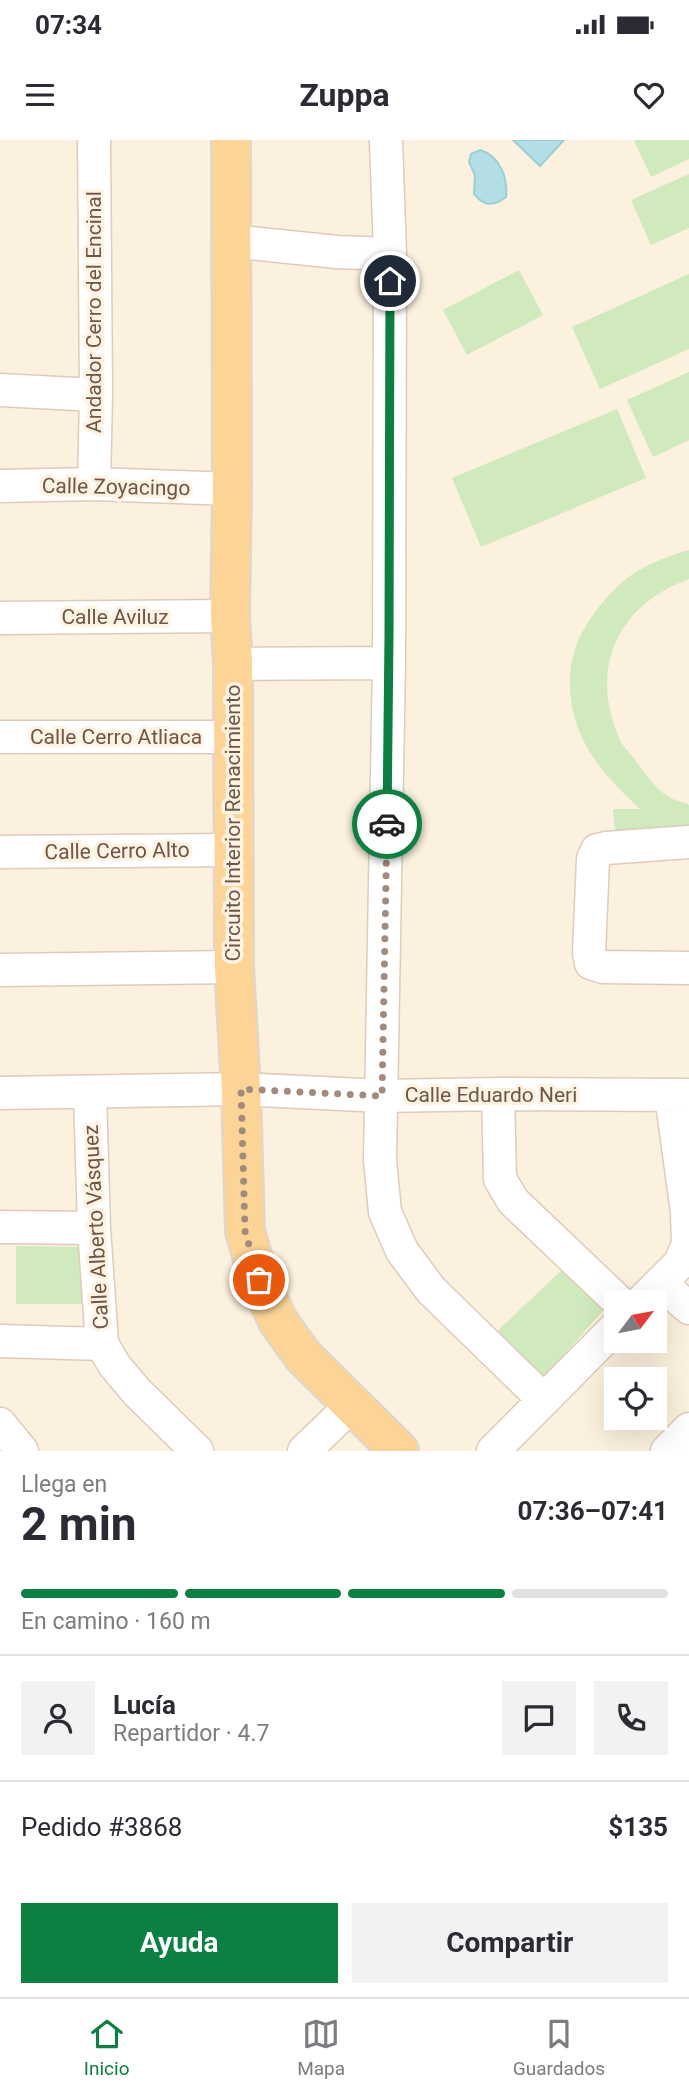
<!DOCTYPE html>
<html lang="es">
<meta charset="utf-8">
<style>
:root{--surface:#fff;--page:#f2f2f3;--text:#2b2b33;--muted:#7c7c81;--line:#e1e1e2;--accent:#0b8043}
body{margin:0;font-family:Roboto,sans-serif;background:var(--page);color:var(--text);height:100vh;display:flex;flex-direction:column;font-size:26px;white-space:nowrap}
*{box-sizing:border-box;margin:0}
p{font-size:23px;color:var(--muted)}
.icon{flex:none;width:38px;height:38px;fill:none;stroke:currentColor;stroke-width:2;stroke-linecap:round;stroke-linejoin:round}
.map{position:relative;height:1311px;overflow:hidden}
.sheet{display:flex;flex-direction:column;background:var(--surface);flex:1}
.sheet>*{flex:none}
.needle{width:46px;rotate:58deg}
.buttons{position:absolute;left:604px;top:1150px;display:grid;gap:14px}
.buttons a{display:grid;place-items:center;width:63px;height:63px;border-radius:0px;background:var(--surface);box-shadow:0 7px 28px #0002;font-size:35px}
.pin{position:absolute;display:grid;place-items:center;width:60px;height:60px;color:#fff;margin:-30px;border:4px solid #fff;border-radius:50%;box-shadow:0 2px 7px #0007}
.courier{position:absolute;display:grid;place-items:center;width:70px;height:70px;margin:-35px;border:5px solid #0b8043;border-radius:50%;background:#fff;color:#222;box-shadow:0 2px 9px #0007}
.overview em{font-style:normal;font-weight:700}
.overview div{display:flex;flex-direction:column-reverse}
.overview{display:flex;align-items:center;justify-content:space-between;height:119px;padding:0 21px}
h1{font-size:46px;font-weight:700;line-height:52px}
.bar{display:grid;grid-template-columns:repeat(4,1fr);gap:10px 7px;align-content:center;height:84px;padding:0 21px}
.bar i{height:9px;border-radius:5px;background:var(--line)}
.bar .current{background:var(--accent)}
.bar p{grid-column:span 4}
.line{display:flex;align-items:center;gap:18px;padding:0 21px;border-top:2px solid var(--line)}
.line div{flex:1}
.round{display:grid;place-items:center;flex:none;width:74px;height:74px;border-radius:0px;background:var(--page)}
.primary-button{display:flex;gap:14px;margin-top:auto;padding:14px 21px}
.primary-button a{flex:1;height:80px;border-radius:0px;background:var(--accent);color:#fff;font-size:28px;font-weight:700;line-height:80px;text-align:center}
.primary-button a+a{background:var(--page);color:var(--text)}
.status{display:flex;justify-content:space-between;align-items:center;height:49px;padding:0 35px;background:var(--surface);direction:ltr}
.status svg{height:19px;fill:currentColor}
header{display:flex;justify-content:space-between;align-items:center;height:91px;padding:0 21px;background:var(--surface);font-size:32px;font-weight:700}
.tabs{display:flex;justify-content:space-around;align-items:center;height:98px;border-top:2px solid var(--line);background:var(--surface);font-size:19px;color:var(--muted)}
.tabs a{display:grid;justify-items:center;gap:4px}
.tabs .current{color:var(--accent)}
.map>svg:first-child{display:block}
.green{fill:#d0e9bd}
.water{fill:#b3dee5;stroke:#9aced6;stroke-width:2}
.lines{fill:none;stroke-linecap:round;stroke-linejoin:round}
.minor-casing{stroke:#dfcbbb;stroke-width:35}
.major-casing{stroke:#ddd6d3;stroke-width:42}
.minor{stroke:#fff;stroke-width:32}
.major{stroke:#fcd495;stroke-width:38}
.done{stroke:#a28b7c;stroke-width:7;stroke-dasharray:0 12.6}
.route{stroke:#0b8043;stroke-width:9}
.labels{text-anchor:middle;stroke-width:7;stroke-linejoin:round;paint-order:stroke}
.street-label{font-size:21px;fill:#715547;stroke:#fff4e4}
</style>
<div class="status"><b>07:34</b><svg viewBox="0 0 49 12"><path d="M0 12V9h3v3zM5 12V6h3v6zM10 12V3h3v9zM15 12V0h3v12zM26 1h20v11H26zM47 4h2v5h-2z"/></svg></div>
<header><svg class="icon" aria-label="menu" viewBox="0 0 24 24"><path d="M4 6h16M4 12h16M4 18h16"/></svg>Zuppa<svg class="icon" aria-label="heart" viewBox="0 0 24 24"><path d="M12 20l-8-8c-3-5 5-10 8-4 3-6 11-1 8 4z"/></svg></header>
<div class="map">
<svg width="689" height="1311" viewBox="0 0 689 1311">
<rect width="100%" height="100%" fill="#fcf0de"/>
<path class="green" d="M634 0H689V19L651 37Z
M689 34V88L651 105 631 60Z
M519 130 543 175 467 215 443 170Z
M689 134V209L600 249 572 187Z
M689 232V300L653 317 627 260Z
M617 269 646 338 481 407 452 338Z
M689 410V439C617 465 588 529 620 600 623 607 631 614 636 621 645 633 656 650 669 657 675 661 683 662 689 665V691L615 692 613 669H640C616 646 590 621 578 588 569 564 567 534 575 509 583 484 609 451 630 436 648 424 668 416 689 410Z
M16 1106 91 1107 90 1164H16Z
M566 1126 607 1166 538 1244 490 1198Z"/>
<path class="water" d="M513 0H564L540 26Z
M480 10C500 16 508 38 506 57 493 67 484 66 474 54L475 35 469 22 471 14Z"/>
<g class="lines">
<defs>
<path id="minor" d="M386 0 390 114 389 523 380 1020 385 1072 402 1111 431 1150 544 1260
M231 101 337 112 390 114
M0 250 96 255
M94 344 96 255 94 0
M0 346 94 344 232 349
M0 478 230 476
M233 524 389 523
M0 597H232
M689 702 606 708 597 710 593 719 589 813 591 823 603 827 689 828
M0 712 233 710
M0 830 234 827
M0 953 241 949 382 956 498 954 689 955
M90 953 94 1088 102 1204 115 1226 137 1252 197 1311
M498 954 500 1039 513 1061 619 1162
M0 1087 94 1088
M660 1143 689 1168
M641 1162 680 1123 688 1104 687 1072 671 955
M0 1201 102 1204
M0 1284 22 1311
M304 1311 351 1266
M493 1311 616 1187
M667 1311 689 1289"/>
<path id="major" d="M231 0 232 349 230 476 233 524 234 827 241 949 245 1091 259 1140 278 1181 303 1216 399 1311"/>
</defs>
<use href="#minor" class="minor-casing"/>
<use href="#major" class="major-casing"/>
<use href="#minor" class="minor"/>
<use href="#major" class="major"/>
</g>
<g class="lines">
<path class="done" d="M259 1140 245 1091 241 949 382 956 387 684"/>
<path class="route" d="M387 684 389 495 390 141"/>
</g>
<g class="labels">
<g class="street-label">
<text transform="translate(94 172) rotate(-90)" y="7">Andador Cerro del Encinal</text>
<text transform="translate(116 347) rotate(1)" y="7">Calle Zoyacingo</text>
<text x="115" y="484">Calle Aviluz</text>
<text x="116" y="604">Calle Cerro Atliaca</text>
<text transform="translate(233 683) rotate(-90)" y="7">Circuito Interior Renacimiento</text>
<text transform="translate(117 711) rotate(-1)" y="7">Calle Cerro Alto</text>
<text x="491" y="962">Calle Eduardo Neri</text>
<text transform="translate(96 1087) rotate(-93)" y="7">Calle Alberto Vásquez</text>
</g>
</g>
</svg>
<div class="buttons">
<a><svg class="needle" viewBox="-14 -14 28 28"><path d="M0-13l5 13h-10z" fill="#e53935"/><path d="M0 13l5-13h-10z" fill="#7c7c81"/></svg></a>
<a><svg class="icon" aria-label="locate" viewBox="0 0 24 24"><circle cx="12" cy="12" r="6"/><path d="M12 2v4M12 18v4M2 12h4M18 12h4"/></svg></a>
</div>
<div class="pin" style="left:259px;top:1140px;background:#ea580c"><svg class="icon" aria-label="bag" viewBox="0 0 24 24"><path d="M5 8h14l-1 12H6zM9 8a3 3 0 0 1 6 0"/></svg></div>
<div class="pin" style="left:390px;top:141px;background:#1f2937"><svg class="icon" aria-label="home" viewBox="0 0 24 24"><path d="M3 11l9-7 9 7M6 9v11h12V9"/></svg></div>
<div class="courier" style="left:387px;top:684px"><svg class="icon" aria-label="car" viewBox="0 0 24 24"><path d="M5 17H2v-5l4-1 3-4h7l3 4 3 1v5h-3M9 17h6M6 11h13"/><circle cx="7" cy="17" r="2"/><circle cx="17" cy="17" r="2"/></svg></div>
</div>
<section class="sheet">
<div class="overview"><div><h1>2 min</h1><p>Llega en</p></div><em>07:36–07:41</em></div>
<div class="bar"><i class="current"></i><i class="current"></i><i class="current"></i><i></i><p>En camino · 160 m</p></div>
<div class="line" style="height:126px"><a class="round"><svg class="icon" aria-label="person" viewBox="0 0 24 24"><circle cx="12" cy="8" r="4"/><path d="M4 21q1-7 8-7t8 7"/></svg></a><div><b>Lucía</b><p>Repartidor · 4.7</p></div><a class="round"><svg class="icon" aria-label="chat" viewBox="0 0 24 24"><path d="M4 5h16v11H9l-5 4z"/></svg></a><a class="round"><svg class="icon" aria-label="phone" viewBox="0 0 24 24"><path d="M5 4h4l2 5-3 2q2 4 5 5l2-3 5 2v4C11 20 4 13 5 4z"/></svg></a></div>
<div class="line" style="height:91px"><div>Pedido #3868</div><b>$135</b></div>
<div class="primary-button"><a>Ayuda</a><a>Compartir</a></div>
</section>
<nav class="tabs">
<a class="current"><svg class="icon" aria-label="home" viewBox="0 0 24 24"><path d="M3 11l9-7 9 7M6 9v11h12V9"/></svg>Inicio</a>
<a><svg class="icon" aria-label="map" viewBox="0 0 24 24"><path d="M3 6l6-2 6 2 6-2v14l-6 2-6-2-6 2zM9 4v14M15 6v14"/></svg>Mapa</a>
<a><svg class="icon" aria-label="saved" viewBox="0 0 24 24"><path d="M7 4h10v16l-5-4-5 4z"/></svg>Guardados</a>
</nav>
